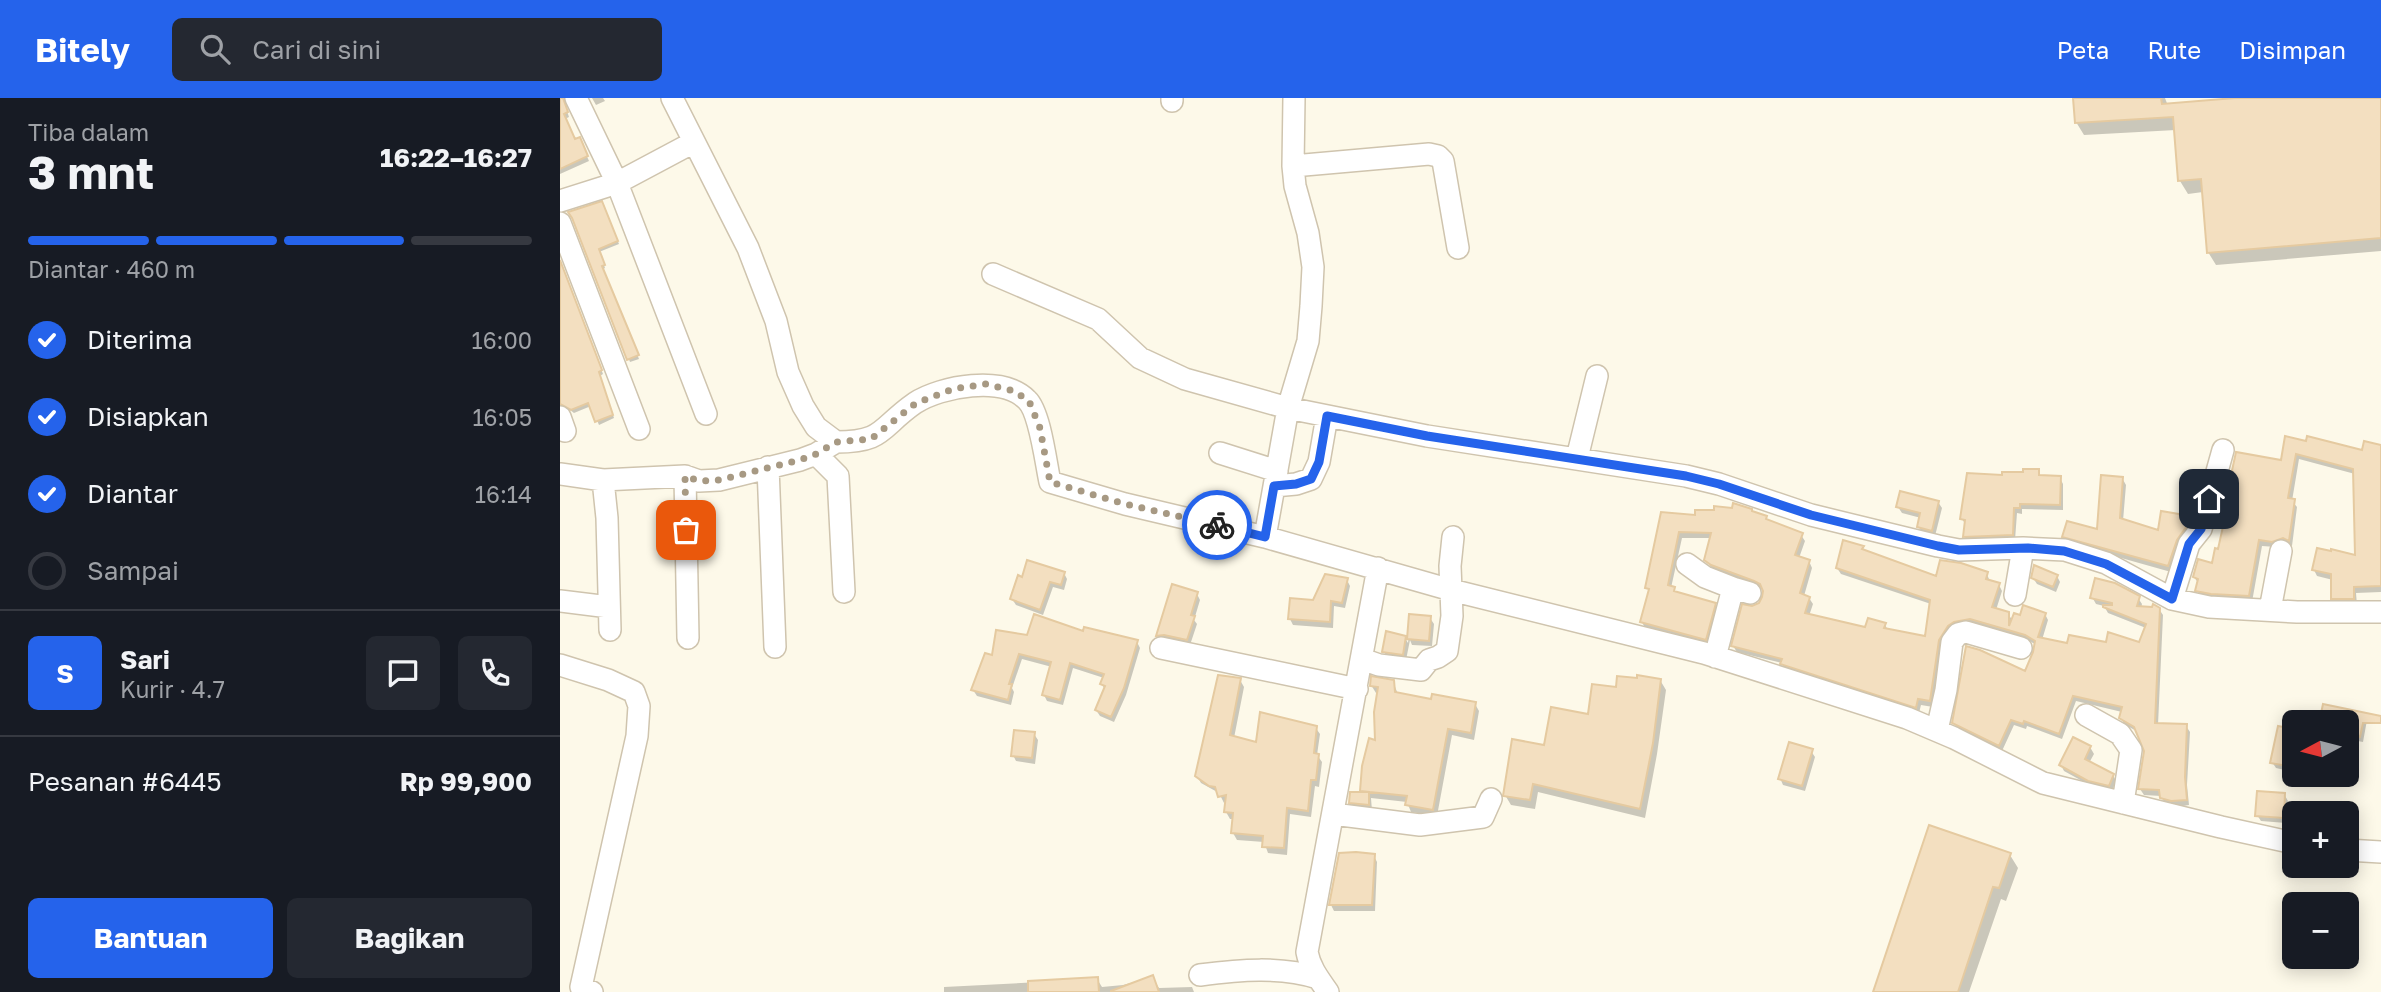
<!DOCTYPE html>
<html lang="id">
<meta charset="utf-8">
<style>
:root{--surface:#171b24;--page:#242831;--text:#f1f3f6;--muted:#9ea1a6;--line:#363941;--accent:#2563eb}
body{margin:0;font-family:"Golos Text",sans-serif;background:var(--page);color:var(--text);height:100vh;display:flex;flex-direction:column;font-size:26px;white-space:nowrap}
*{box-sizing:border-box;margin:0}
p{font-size:23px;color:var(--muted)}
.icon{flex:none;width:38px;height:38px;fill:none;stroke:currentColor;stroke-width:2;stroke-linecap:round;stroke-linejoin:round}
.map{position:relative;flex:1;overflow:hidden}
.details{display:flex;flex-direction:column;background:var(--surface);width:560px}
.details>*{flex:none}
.needle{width:46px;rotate:263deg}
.controls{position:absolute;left:1722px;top:612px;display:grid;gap:14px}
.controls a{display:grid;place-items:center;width:77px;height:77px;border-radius:10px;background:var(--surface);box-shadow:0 4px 18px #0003;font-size:35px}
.pin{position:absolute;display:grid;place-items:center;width:60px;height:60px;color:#fff;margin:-30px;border-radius:14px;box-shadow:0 4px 10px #0006}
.courier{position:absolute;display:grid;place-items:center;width:70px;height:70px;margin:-35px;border:5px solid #2563eb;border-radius:50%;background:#fff;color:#222;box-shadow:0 2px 9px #0007}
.head em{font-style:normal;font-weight:700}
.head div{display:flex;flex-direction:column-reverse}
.head{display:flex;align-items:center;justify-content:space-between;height:119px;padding:0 28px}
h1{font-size:46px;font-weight:700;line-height:52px}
.bar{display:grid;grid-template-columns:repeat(4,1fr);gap:10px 7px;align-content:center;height:84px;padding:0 28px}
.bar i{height:9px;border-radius:5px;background:var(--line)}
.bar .active{background:var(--accent)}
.bar p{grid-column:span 4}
.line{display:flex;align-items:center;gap:18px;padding:0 28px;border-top:2px solid var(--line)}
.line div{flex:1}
.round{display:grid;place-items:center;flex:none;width:74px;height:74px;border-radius:10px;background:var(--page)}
ol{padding:0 28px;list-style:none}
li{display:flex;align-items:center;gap:21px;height:77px}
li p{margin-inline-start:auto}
li .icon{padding:7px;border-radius:50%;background:var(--accent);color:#fff;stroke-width:4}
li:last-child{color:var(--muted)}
li i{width:38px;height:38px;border:4px solid var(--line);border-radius:50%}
.cta{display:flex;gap:14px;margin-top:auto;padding:14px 28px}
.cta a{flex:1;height:80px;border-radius:10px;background:var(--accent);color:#fff;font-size:28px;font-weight:700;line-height:80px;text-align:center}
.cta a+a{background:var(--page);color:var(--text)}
header{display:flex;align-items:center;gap:42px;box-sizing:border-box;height:98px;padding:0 35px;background:var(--accent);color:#fff}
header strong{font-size:33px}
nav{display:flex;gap:38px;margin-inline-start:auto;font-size:24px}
.search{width:490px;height:63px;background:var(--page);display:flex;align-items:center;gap:18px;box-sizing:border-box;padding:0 24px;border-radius:10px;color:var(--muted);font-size:26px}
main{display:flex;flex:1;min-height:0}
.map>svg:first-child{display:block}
.shadow{fill:#0003}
.building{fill:#f3dfc0;stroke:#e5caa0;stroke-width:2}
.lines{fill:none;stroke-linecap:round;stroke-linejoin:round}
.minor-casing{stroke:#cfc4ae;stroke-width:24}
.minor{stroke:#fff;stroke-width:21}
.done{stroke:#a79983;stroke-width:7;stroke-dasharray:0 12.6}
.route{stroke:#2563eb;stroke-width:9}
</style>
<header>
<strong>Bitely</strong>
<div class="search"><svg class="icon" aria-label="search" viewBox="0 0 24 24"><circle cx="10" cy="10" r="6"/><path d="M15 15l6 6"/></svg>Cari di sini</div>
<nav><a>Peta</a><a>Rute</a><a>Disimpan</a></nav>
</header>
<main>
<section class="details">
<div class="head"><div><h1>3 mnt</h1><p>Tiba dalam</p></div><em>16:22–16:27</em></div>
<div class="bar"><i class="active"></i><i class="active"></i><i class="active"></i><i></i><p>Diantar · 460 m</p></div>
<ol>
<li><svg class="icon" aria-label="check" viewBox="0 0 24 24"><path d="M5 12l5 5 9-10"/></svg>Diterima<p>16:00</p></li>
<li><svg class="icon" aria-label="check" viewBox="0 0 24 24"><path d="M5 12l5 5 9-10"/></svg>Disiapkan<p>16:05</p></li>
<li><svg class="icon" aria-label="check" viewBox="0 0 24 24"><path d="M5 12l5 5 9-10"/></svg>Diantar<p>16:14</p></li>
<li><i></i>Sampai</li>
</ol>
<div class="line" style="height:126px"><b class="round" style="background:var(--accent);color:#fff">S</b><div><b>Sari</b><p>Kurir · 4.7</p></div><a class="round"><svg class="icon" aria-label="chat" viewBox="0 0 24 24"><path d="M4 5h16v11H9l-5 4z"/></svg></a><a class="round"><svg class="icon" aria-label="phone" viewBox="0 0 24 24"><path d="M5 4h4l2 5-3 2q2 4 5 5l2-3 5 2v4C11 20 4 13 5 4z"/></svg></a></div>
<div class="line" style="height:91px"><div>Pesanan #6445</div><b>Rp 99,900</b></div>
<div class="cta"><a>Bantuan</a><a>Bagikan</a></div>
</section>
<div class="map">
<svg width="1821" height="894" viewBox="0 0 1821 894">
<rect width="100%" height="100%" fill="#fdf9e9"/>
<path class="shadow" d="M0 0H6L4 4 9 19 5 21 15 43 21 45 29 63 0 76Z
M32 0H43L45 3 36 7Z
M1515 0H1605L1608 8 1696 0H1821V153L1656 167 1648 154 1643 94 1628 96 1620 83 1616 32 1524 37 1516 24Z
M45 111 59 146 39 154 45 170 43 171 79 261 70 264 15 122Z
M0 164 43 276 40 278 54 320 39 327 31 308 14 315 6 309 0 310Z
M1727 340 1803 355 1821 350V494L1796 495 1797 507H1776L1773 500V482L1757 478 1754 472 1796 459 1795 376 1739 361 1732 403 1737 409 1732 448 1727 446 1716 449 1702 448 1692 504 1641 499 1637 492 1639 486 1634 479 1654 467 1659 453 1666 420 1661 413 1722 364Z
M1478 373 1481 378 1500 380 1503 386V412L1462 411V416L1457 415 1455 442 1408 444 1404 438 1406 427 1402 421 1444 379Z
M1562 380 1566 387 1563 423 1599 434 1630 420 1633 426 1611 474 1508 445 1504 438 1539 433Z
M1378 404 1382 410 1375 438 1362 435 1359 429 1361 420 1342 415 1338 409Z
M1193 415 1206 419 1208 424 1241 437 1245 443 1239 460 1249 463 1252 470 1244 498 1249 500 1253 506 1249 518 1307 531 1325 527 1328 532 1366 540 1371 506 1281 476 1277 470 1302 449 1305 454 1377 480 1427 476 1430 484 1439 487 1442 493 1436 512 1448 516 1453 523 1485 516 1488 522 1482 542 1508 547 1580 546 1586 530 1548 515 1544 508 1536 506 1532 499 1578 500 1582 506 1581 510 1599 511 1603 517 1598 627 1626 628 1630 634 1627 687 1629 707 1616 709 1605 706 1601 698 1584 697 1580 691 1586 653 1578 634 1564 626 1561 620 1562 614 1516 603 1502 641 1467 628 1466 631 1454 627 1442 653 1398 631 1394 625 1466 575 1476 547 1470 543 1414 527 1382 549 1373 609 1361 607 1359 615 1226 572 1222 565 1177 554 1173 548 1193 510 1200 506 1204 494 1200 489 1156 473 1150 468 1146 462 1151 440H1122L1111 490 1117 496 1154 506 1158 513 1149 547 1085 530 1082 524 1090 495 1087 490 1102 416 1136 419Z
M504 475 507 481 504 492 493 489 483 517 456 507 452 501Z
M1497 478 1500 484 1496 494 1477 486 1473 480Z
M787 482 790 488 785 510 774 508 773 530 733 527 730 521Z
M614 488 637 496 640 502 634 522 637 526 630 547 601 544 598 538Z
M851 518 870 520 874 526 872 548 852 547 850 542 846 562 828 560 824 554 845 540 848 545Z
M524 535 577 544 580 550 566 597 554 624 540 618 536 612 545 592 542 586 544 580 513 570 503 607 487 603 484 597 492 569 462 561 452 590 454 594 451 607 417 598 413 592 434 560 468 539Z
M680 582 684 589 674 640 697 646 755 629 760 636 757 657 762 664 759 689 755 688 751 719 730 716 727 757 708 755 704 744 677 742 673 735 674 721H670L666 714 667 704 664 705 659 695 641 685 637 678Z
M1100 582 1106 592 1097 656 1085 720 978 694 975 711 951 707 945 697 985 649 1030 619 1057 591Z
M833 584 838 596 872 603 915 606 919 613 914 642 892 637 877 718 851 714 847 704 811 700 812 713 794 711 790 704 803 696 802 693 817 644 819 595H816L811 587Z
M1807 622 1803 644 1787 641V625Z
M1719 630 1734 633V674L1716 670 1712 664Z
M474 636 478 642 475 666 456 663 453 657Z
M1530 649 1534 656 1529 665 1553 677 1556 683 1552 693 1533 689 1504 673 1501 667Z
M1251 653 1255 659 1245 693 1223 687 1220 680Z
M1724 696 1728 703 1726 725 1701 723 1697 717Z
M1370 729 1450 757 1458 770 1446 803 1441 801 1409 894H1314Z
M780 757 814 758 817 764 815 813H774L771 807Z
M592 879 599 890 632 889 634 894H384V889L537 881 542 889 563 887Z"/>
<path class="building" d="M0 0H3L8 14 4 16 15 41 20 39 28 58 0 71Z
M1513 0H1601L1602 6 1675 0H1821V140L1647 155 1641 81 1618 83 1613 19 1515 25Z
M42 103 58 143 39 151 45 167 42 168 79 257 67 262 12 120 8 114Z
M0 162 42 272 39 274 53 317 35 324 28 305 11 312 0 306Z
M1725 338 1746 343 1747 338 1802 352 1804 343 1821 347V488L1794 489V501H1771V476L1752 472 1757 450 1771 453V451L1795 457 1793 371 1736 356 1728 400 1735 401 1729 443 1723 440 1712 444 1699 442 1689 498 1651 496 1635 493 1638 481 1633 479 1638 461 1652 465 1655 450 1658 451 1666 415 1659 414 1665 395 1667 396 1676 354 1721 362Z
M1463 371H1479V377L1501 378 1500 407 1460 406V410H1454L1453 437 1403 439 1405 422 1400 421 1407 375 1442 377V374H1463Z
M1541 377 1563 379 1560 420 1598 432 1601 413 1631 418 1629 425 1617 442 1608 468 1502 439 1507 423 1537 431Z
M1340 393 1379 403 1372 433 1357 429 1360 415 1336 409Z
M1173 405 1192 411V413L1207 418 1206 421 1243 435 1235 457 1250 462 1240 495 1250 499 1245 515 1305 529 1308 520 1326 525 1324 530 1365 538 1370 502 1276 470 1283 442 1304 448 1302 451 1376 478 1380 462 1401 465 1428 474 1426 481 1440 485 1432 509 1449 514V528L1454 515 1460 517 1463 507 1486 515 1478 539 1507 545 1509 537 1546 544 1548 534 1579 544 1586 526 1543 509V507H1552V505L1530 500 1535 480 1555 485 1580 498 1577 508 1592 509 1593 506 1600 510 1595 625 1627 626 1625 679 1627 702 1611 703 1600 700 1599 692 1578 691 1584 653 1574 629 1559 620 1562 609 1513 598 1499 636 1464 623 1463 626 1451 622 1439 648 1392 625 1406 548 1420 552 1465 573 1473 554 1475 543 1465 537 1410 521 1394 524 1388 528 1379 542 1370 603 1358 601 1356 610 1220 566 1222 561 1171 548 1182 506 1192 508 1199 505 1202 499 1203 493 1200 486 1194 483 1151 467 1144 462 1151 435 1119 434 1108 487 1115 489 1114 493 1156 505 1146 542 1080 524 1089 491 1085 490 1101 414 1135 417V412H1154V408L1172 410Z
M467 462 505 474 501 487 490 484 480 512 450 501 458 477 462 479Z
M1474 467 1498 477 1493 489 1471 480Z
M765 476 788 480 782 505 771 503 770 524 728 521 730 500 753 502Z
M612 486 638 494 631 517 635 518 627 542 604 537 596 538Z
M474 516 523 533 524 529 578 542 564 590 551 619 535 612 545 588 540 586 544 576 510 565 500 602 482 597 491 564 459 556 449 586H452L448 602 411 592 425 555 432 557 436 532 467 537Z
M849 516 871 518 869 543 847 541Z
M826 533 846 538 843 557 822 554Z
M658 577 681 580 670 637 696 644 700 614 757 628 754 655 759 656 756 682H751L748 713 727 710 724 750 702 749 703 738 671 735 673 715 664 714 666 697 658 699 655 689 649 688 635 678Z
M1077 577 1101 581 1093 645 1080 711 973 686 970 702 943 698 952 641 984 647 991 609 1028 616 1032 586 1056 589 1057 578 1077 580Z
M811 578 834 582 835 594 871 601 872 596 916 604 911 635 888 631 873 712 845 707 847 698 800 693 802 668 809 640 815 642 814 614 818 589 810 588Z
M1763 606 1821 618V625H1803L1800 639 1787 636V625H1759Z
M1718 628 1734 631V669L1710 665Z
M454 632 475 634 472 660 451 658Z
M1513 639 1531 648 1525 661 1554 676 1549 688 1528 683 1499 667Z
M1229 644 1253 651 1242 688 1218 681Z
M1697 693 1725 695 1724 720 1695 718Z
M790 694H809V707L789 705Z
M1369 727 1451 755 1439 790 1433 789 1398 894H1313Z
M796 754 815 756 812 807H769L779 755Z
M593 877 599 894H551V893Z
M538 879 539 894H468V883Z"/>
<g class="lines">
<defs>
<path id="minor" d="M16 0 57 85 146 316
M112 0 188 150 216 223 228 274 243 308 256 329 276 344C325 344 319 330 355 305 381 288 443 277 467 302 480 314 486 366 490 384L565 406 705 439 891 492 1144 555 1347 620 1394 640 1483 685 1661 729 1734 745
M612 3V0
M733 68 869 56 878 58 883 63 898 150
M0 103 57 85 134 44
M0 125 79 331
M433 176 538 221 580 260 625 281 728 310 867 338 1126 378 1159 386 1251 417 1378 448 1399 452 1463 450 1505 452 1546 465 1612 501 1649 509 1737 514H1821
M0 319 5 333
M660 355 717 373
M256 356 278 378 284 494
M1017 360 1037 278
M208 369 215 549
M0 376 43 382
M125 378 128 540
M714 388 736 386 751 381 759 364 767 318
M705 439 728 310 748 243 751 208 753 169 748 135 735 88 733 68 734 0
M1127 466 1145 479 1173 490
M1455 497 1463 450
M1612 501 1629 446 1641 431 1663 352
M0 503 49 509
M1710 512 1721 453
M50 532 47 420 43 382 125 378 139 383 159 382 240 362 256 356 276 344
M601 550 797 591
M1155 559 1173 490 1190 495
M802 561 819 567 861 572 869 562 878 559 887 553 892 518 890 468 893 439
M0 567 48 582 74 594 79 608 77 638 21 889 32 894
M1526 617 1560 636 1571 652 1563 705
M1377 632 1386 592 1392 544 1398 536 1406 534 1461 550
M773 716 860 727 923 719 931 701
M1787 752 1821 754
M640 877C679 872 720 868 758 880
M768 894C759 881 750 870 747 854L818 470"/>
</defs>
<use href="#minor" class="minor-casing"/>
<use href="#minor" class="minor"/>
</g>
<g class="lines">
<path class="done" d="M126 432 125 378 139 383 159 382 240 362 256 356 276 344 311 341 356 305 393 291 426 286 454 293 469 303 480 330 490 384 565 406 657 427"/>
<path class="route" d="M657 427 705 439 714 388 736 386 751 381 759 364 767 318 867 338 1126 378 1159 386 1251 417 1378 448 1399 452 1468 450 1504 453 1546 466 1612 501 1629 446 1641 431 1649 401"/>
</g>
</svg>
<div class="controls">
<a><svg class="needle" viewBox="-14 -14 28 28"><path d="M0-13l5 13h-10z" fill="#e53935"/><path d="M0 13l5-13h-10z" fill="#9ea1a6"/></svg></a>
<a>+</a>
<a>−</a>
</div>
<div class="pin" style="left:126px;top:432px;background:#ea580c"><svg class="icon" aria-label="bag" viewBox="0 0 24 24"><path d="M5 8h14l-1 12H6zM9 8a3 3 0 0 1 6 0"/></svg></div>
<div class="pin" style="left:1649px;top:401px;background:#1f2937"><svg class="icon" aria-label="home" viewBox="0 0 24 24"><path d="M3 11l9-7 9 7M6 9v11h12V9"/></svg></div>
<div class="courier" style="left:657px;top:427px"><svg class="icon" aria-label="bike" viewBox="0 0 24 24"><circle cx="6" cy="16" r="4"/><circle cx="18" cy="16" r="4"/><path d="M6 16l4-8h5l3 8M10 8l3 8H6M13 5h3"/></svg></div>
</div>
</main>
